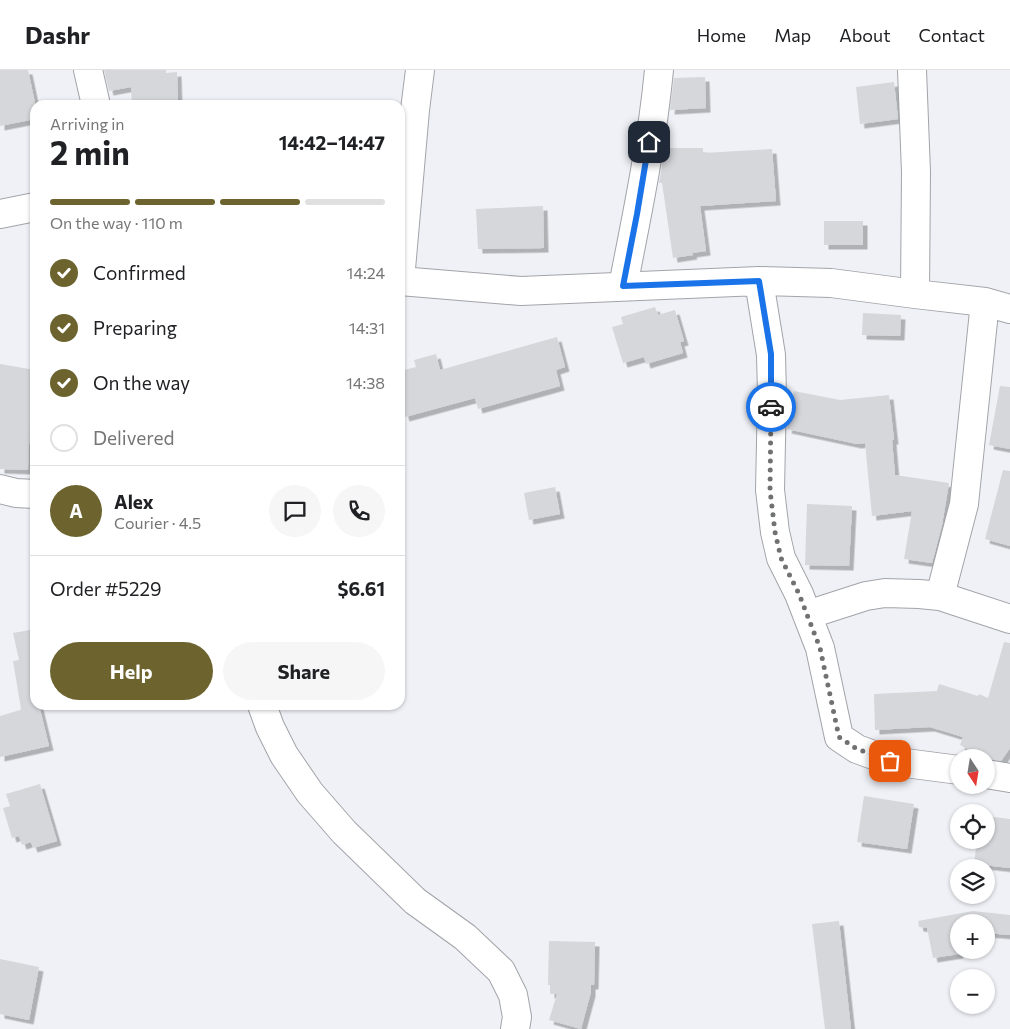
<!DOCTYPE html>
<meta charset="utf-8">
<style>
:root{--surface:#fff;--page:#f6f6f6;--text:#202124;--muted:#757577;--line:#e0e0e0;--accent:#6d632f}
body{margin:0;font-family:Commissioner,sans-serif;background:var(--page);color:var(--text);height:100vh;display:flex;flex-direction:column;font-size:19px;white-space:nowrap}
*{box-sizing:border-box;margin:0}
p{font-size:16px;color:var(--muted)}
.icon{flex:none;width:28px;height:28px;fill:none;stroke:currentColor;stroke-width:2;stroke-linecap:round;stroke-linejoin:round}
.map{position:relative;flex:1;overflow:hidden}
.details{position:absolute;left:30px;top:30px;width:375px;height:610px;display:flex;flex-direction:column;background:var(--surface);border-radius:15px;box-shadow:0 1px 4px #0004}
.details>*{flex:none}
.needle{width:32px;rotate:168deg}
.buttons{position:absolute;left:950px;top:679px;display:grid;gap:10px}
.buttons a{display:grid;place-items:center;width:45px;height:45px;border-radius:50%;background:var(--surface);box-shadow:0 1px 4px #0004;font-size:25px}
.pin{position:absolute;display:grid;place-items:center;width:42px;height:42px;color:#fff;margin:-21px;border-radius:10px;box-shadow:0 2px 8px #0006}
.courier{position:absolute;display:grid;place-items:center;width:50px;height:50px;margin:-25px;border:4px solid #1a73e8;border-radius:50%;background:#fff;color:#222;box-shadow:0 1px 6px #0007}
.head em{font-style:normal;font-weight:700}
.head div{display:flex;flex-direction:column-reverse}
.head{display:flex;align-items:center;justify-content:space-between;height:85px;padding:0 20px}
h1{font-size:32px;font-weight:700;line-height:38px}
.bar{display:grid;grid-template-columns:repeat(4,1fr);gap:8px 5px;align-content:center;height:60px;padding:0 20px}
.bar i{height:6px;border-radius:4px;background:var(--line)}
.bar .selected{background:var(--accent)}
.bar p{grid-column:span 4}
.line{display:flex;align-items:center;gap:12px;padding:0 20px;border-top:1px solid var(--line)}
.line div{flex:1}
.round{display:grid;place-items:center;flex:none;width:52px;height:52px;border-radius:26px;background:var(--page)}
ol{padding:0 20px;list-style:none}
li{display:flex;align-items:center;gap:15px;height:55px}
li p{margin-inline-start:auto}
li .icon{padding:5px;border-radius:50%;background:var(--accent);color:#fff;stroke-width:4}
li:last-child{color:var(--muted)}
li i{width:28px;height:28px;border:2px solid var(--line);border-radius:50%}
.action{display:flex;gap:10px;margin-top:auto;padding:10px 20px}
.action a{flex:1;height:58px;border-radius:30px;background:var(--accent);color:#fff;font-size:20px;font-weight:700;line-height:58px;text-align:center}
.action a+a{background:var(--page);color:var(--text)}
header{display:flex;align-items:center;gap:30px;box-sizing:border-box;height:70px;padding:0 25px;background:var(--surface);border-bottom:1px solid var(--line)}
header strong{font-size:24px}
nav{display:flex;gap:28px;margin-inline-start:auto;font-size:18px}
.map>svg:first-child{display:block}
.building{fill:#d5d7db;filter:url(#shadow)}
.lines{fill:none;stroke-linecap:round;stroke-linejoin:round}
.street-casing{stroke:#a2a4a9;stroke-width:30}
.street{stroke:#fff;stroke-width:28}
.done{stroke:#707173;stroke-width:5;stroke-dasharray:0 9}
.route{stroke:#1a73e8;stroke-width:6}
</style>
<header>
<strong>Dashr</strong>
<nav><a>Home</a><a>Map</a><a>About</a><a>Contact</a></nav>
</header>
<div class="map">
<svg width="1010" height="959" viewBox="0 0 1010 959">
<defs>
<filter id="shadow"><feDropShadow dx="4.5" dy="4.5" stdDeviation="0" flood-color="#0004"/></filter>
</defs>
<rect width="100%" height="100%" fill="#eff1f6"/>
<path class="building" d="M0 0H28L35 33V49L0 56Z
M104 0H166V3L177 2 178 32H160V35H132L131 17 109 21Z
M705 7 706 38 670 40 674 8Z
M894 12 898 49 860 54 856 17Z
M665 78H703V83L772 79 776 131 700 136 706 181 692 183 693 185 673 188 662 113H659Z
M543 136 544 178 478 179 476 139Z
M824 151H863V175H824Z
M655 237 658 245 675 240 684 271 680 272 683 283 646 294 644 287 623 293 612 257 623 254 621 247Z
M863 243 901 245 900 266 862 265Z
M557 267 565 297 556 300 560 316 478 339 475 328 405 347 400 328V301L416 297 414 290 436 284 440 300Z
M0 294 35 300V350L30 349 28 400 0 399Z
M1000 316 1010 317V379L989 375Z
M794 321 840 330 889 325 894 370H892L895 405 949 413 942 455 932 493 904 489 912 441 872 446 865 373 857 374 787 359Z
M1003 400 1010 401V476L985 469Z
M555 417 560 444 529 450 524 423Z
M807 434 852 436 849 496 805 495Z
M35 559V635H39L49 676 0 687V646L20 640 21 639 13 591 19 590 13 563Z
M1004 572 1010 573V678L1001 691 983 688 960 675 963 667 930 657 875 660 874 624 937 621 939 614 978 626 979 624 988 628Z
M40 714 57 771 33 778 31 772 22 775 19 766 12 768 3 738 10 736 6 724Z
M864 726 914 734 907 779 857 772Z
M986 746 1010 749V798L974 794 977 770H986Z
M973 841 1010 845V865L986 863V852H959V861L955 860 959 884 933 888 927 858 919 857 918 851Z
M839 851 851 959H825L812 854Z
M549 871 595 872 594 915H591V922L581 959 549 950 557 924H550V915H548Z
M0 889 39 897 29 950 0 944Z"/>
<g class="lines">
<defs>
<path id="street" d="M88 0 96 35
M912 0 916 102 915 224
M0 144 35 137
M400 210 415 40 420 0
M400 211 521 221 759 211 831 213 915 224 985 232 1010 239
M759 211 771 285 772 324 770 420 775 462 781 488 799 524 820 578 839 667 857 679 890 691 959 700
M623 216C637 145 652 73 659 0
M0 419 16 423 35 424
M940 526 964 434 985 232
M807 545 866 526 885 523 919 524 940 526 1010 549
M262 635 270 657 284 685 310 723 344 762 415 831 465 867 501 901 513 925 517 947 515 959
M986 704 1010 708"/>
</defs>
<use href="#street" class="street-casing"/>
<use href="#street" class="street"/>
</g>
<g class="lines">
<path class="done" d="M771 337 770 420 775 462 781 488 799 524 820 578 839 667 857 679 890 691"/>
<path class="route" d="M649 72 637 144 623 216 759 211 771 284V337"/>
</g>
</svg>
<div class="buttons">
<a><svg class="needle" viewBox="-14 -14 28 28"><path d="M0-13l5 13h-10z" fill="#e53935"/><path d="M0 13l5-13h-10z" fill="#757577"/></svg></a>
<a><svg class="icon" aria-label="locate" viewBox="0 0 24 24"><circle cx="12" cy="12" r="6"/><path d="M12 2v4M12 18v4M2 12h4M18 12h4"/></svg></a>
<a><svg class="icon" aria-label="layers" viewBox="0 0 24 24"><path d="M12 4l9 5-9 5-9-5zM3 14l9 5 9-5"/></svg></a>
<a>+</a>
<a>−</a>
</div>
<div class="pin" style="left:890px;top:691px;background:#ea580c"><svg class="icon" aria-label="bag" viewBox="0 0 24 24"><path d="M5 8h14l-1 12H6zM9 8a3 3 0 0 1 6 0"/></svg></div>
<div class="pin" style="left:649px;top:72px;background:#1f2937"><svg class="icon" aria-label="home" viewBox="0 0 24 24"><path d="M3 11l9-7 9 7M6 9v11h12V9"/></svg></div>
<div class="courier" style="left:771px;top:337px"><svg class="icon" aria-label="car" viewBox="0 0 24 24"><path d="M5 17H2v-5l4-1 3-4h7l3 4 3 1v5h-3M9 17h6M6 11h13"/><circle cx="7" cy="17" r="2"/><circle cx="17" cy="17" r="2"/></svg></div>
<section class="details">
<div class="head"><div><h1>2 min</h1><p>Arriving in</p></div><em>14:42–14:47</em></div>
<div class="bar"><i class="selected"></i><i class="selected"></i><i class="selected"></i><i></i><p>On the way · 110 m</p></div>
<ol>
<li><svg class="icon" aria-label="check" viewBox="0 0 24 24"><path d="M5 12l5 5 9-10"/></svg>Confirmed<p>14:24</p></li>
<li><svg class="icon" aria-label="check" viewBox="0 0 24 24"><path d="M5 12l5 5 9-10"/></svg>Preparing<p>14:31</p></li>
<li><svg class="icon" aria-label="check" viewBox="0 0 24 24"><path d="M5 12l5 5 9-10"/></svg>On the way<p>14:38</p></li>
<li><i></i>Delivered</li>
</ol>
<div class="line" style="height:90px"><b class="round" style="background:var(--accent);color:#fff">A</b><div><b>Alex</b><p>Courier · 4.5</p></div><a class="round"><svg class="icon" aria-label="chat" viewBox="0 0 24 24"><path d="M4 5h16v11H9l-5 4z"/></svg></a><a class="round"><svg class="icon" aria-label="phone" viewBox="0 0 24 24"><path d="M5 4h4l2 5-3 2q2 4 5 5l2-3 5 2v4C11 20 4 13 5 4z"/></svg></a></div>
<div class="line" style="height:65px"><div>Order #5229</div><b>$6.61</b></div>
<div class="action"><a>Help</a><a>Share</a></div>
</section>
</div>
